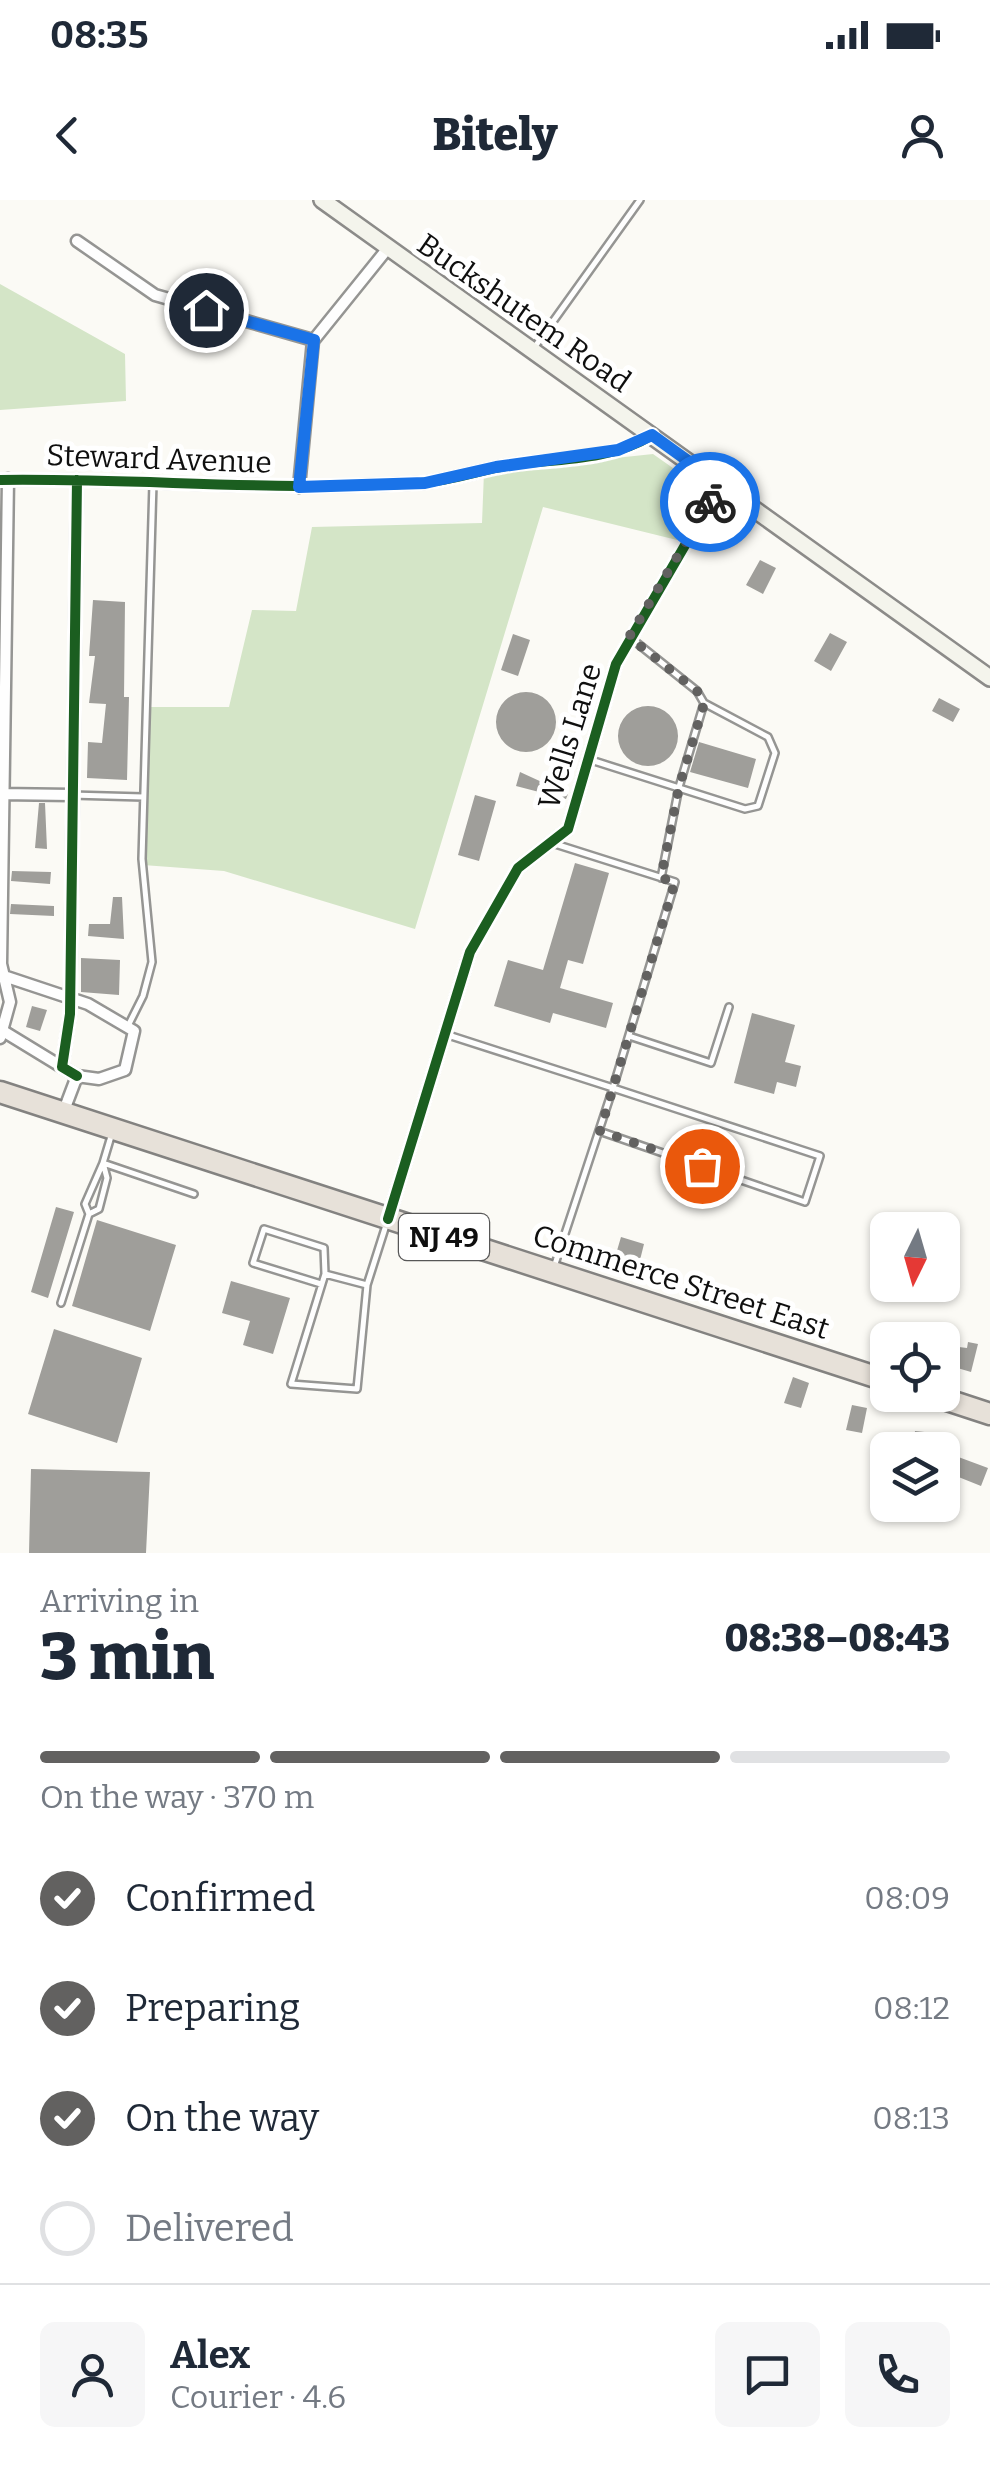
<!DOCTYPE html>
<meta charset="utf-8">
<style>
:root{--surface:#fff;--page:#f6f6f7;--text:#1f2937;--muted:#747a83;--line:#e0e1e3;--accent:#626160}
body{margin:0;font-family:Bitter,serif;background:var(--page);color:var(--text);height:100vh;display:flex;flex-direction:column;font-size:38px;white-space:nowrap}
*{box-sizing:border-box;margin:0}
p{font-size:32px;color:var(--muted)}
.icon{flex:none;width:55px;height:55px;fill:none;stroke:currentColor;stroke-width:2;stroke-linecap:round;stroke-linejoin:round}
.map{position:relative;height:1353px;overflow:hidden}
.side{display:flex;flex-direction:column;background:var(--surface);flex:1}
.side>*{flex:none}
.needle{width:65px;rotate:185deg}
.fabs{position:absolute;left:870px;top:1012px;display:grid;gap:20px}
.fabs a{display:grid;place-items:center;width:90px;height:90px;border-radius:15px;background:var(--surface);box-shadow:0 2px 8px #0004;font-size:50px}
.pin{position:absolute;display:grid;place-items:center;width:85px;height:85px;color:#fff;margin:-42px;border:5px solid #fff;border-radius:50%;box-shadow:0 2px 10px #0007}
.courier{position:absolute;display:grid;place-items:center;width:100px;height:100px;margin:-50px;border:8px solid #1a73e8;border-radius:50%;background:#fff;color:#222;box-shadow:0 2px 12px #0007}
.head em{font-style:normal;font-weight:800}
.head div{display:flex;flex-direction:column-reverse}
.head{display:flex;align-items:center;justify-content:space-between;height:170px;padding:0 40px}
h1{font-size:65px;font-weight:800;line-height:75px}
.bar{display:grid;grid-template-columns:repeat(4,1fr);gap:15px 10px;align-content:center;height:120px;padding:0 40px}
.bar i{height:12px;border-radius:8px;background:var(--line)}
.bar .active{background:var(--accent)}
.bar p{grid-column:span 4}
.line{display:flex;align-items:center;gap:25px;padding:0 40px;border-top:2px solid var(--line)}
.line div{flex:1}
.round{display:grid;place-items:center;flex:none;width:105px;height:105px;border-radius:15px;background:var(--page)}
ol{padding:0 40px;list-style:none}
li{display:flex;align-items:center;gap:30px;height:110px}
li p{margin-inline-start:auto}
li .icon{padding:10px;border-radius:50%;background:var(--accent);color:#fff;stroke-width:4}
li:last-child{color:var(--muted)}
li i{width:55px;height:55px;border:5px solid var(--line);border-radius:50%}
.status{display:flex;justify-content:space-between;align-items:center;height:70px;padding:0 50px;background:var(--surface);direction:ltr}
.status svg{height:28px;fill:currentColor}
header{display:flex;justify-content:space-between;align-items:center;height:130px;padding:0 40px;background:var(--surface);font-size:45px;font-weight:800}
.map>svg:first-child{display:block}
.forest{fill:#d4e5c7}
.building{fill:#9f9e9a}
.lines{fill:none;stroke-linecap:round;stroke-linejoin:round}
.lane-casing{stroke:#959593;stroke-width:10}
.street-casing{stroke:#959593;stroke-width:15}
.secondary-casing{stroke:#8c8b89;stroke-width:20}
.highway-casing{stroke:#838280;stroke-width:25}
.lane{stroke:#fefefe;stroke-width:5}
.street{stroke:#fefefe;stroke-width:10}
.secondary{stroke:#f4f4ec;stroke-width:15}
.highway{stroke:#e7e1d9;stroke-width:20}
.cycleway-casing{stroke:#fff;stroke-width:16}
.cycleway{stroke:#1b5e20;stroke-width:10}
.done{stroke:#626160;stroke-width:10;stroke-dasharray:0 18}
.route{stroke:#1a73e8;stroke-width:12}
.labels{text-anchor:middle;stroke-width:10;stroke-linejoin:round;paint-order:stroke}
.shield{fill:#fff;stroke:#575757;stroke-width:2.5}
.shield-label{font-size:28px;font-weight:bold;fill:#0f0f0f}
.street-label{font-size:30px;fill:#0f0f0f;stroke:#fff}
</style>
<div class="status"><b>08:35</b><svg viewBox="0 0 49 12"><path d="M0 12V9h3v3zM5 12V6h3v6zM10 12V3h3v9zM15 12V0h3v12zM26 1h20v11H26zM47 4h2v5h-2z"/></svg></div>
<header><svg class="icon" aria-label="back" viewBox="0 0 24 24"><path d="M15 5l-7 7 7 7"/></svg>Bitely<svg class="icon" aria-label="person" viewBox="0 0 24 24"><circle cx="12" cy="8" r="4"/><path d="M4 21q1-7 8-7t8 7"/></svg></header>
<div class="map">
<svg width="990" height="1353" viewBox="0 0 990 1353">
<rect width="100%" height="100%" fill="#fbfaf5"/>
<path class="forest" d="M0 84 125 154 126 201 0 210Z
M653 254 707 292 677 340 543 307 415 729 224 671 143 665 146 507H229L252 410 296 411 312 327 482 323 484 272Z"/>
<path class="building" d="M760 360 776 368 763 394 746 385Z
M93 400 125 402 124 497H129L127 580 87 578 88 542 102 543 106 504 89 503 95 456H89Z
M830 433 847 442 831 471 814 461Z
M513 434 530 440 518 476 501 470Z
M496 522a30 30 0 1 1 60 0a30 30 0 1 1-60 0Z
M939 498 960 509 953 522 932 511Z
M618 536a30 30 0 1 1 60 0a30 30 0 1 1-60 0Z
M699 542 756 559 748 588 690 572Z
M520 572 568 594 566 599 516 586Z
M475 595 496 601 479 661 458 655Z
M39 603H45L47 649 35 648Z
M575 663 609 673 583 764 568 760 560 788 613 803 606 828 553 813 550 823 494 806 508 760 543 770Z
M12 671 51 672 50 684 11 681Z
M113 697H122L124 739 88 736 89 724H110Z
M11 704 54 706V716L10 714Z
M81 758 120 760 119 795 81 792Z
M32 806 47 810 40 831 26 827Z
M752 813 795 825 785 862 801 866 796 887 777 882 774 894 734 883Z
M56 1007 74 1012 48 1098 31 1092Z
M97 1020 176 1045 150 1131 72 1106Z
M621 1037 644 1044 640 1060 616 1054Z
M231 1081 290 1098 273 1154 243 1145 250 1121 222 1113Z
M894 1085H939L935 1100Z
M54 1129 142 1158 117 1243 28 1214Z
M968 1142 978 1144 971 1172 954 1167 959 1147 967 1148Z
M793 1177 809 1183 801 1208 784 1203Z
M852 1205 867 1208 862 1233 846 1230Z
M915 1231 934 1233 932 1250 913 1247Z
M953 1255 988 1268 981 1286 946 1272Z
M31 1269 150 1272 146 1353H29Z"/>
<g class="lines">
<defs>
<path id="lane" d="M534 148 640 0
M632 439 697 491 704 503 679 587 661 678
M591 560 745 609 758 606 775 553 768 537 704 503
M71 595 143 597
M552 643 675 682 613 888 820 956 805 1002 599 931
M129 824 143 796 152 762 142 659 153 283
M445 834 613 888 555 1064
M629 836 711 863 729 807
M112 933 103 963 194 994
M103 963 107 978 99 1009 89 1014 85 1004Z
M325 1074 367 1085
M321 1084 253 1063 264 1029 324 1048 325 1074 291 1184 357 1189 367 1085 387 1022
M61 1103 89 1014"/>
<path id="street" d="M77 41 155 95 313 140
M0 280C141 278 280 292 421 283 457 280 491 266 526 263 568 259 616 258 652 235
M77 280 70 814 62 867 77 876
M299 287 313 141 388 48
M0 594 71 595
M1 775 88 804 134 831 125 870 99 879 77 876 63 913
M3 831 62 867
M0 838 10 802 1 764 8 279
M388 1019 470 752 518 668 568 629 616 464 720 285"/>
<path id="secondary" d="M322 0 990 478"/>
<path id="highway" d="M0 892 888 1181
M932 1195 990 1214"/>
</defs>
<use href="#lane" class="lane-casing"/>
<use href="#street" class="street-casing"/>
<use href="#secondary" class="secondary-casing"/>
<use href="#highway" class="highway-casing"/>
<use href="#lane" class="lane"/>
<use href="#street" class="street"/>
<use href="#secondary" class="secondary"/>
<use href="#highway" class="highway"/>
<defs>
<path id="cycleway" d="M0 280C141 278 280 292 421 283 457 280 491 266 526 263 568 259 616 258 652 235
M77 280 70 814 62 867 77 876
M388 1019 470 752 518 668 568 629 616 464 720 285"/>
</defs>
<use href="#cycleway" class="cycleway-casing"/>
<use href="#cycleway" class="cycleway"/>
</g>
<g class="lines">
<path class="done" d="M702 966 600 931 675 682 661 678 679 587 704 504 697 491 629 437 710 302"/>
<path class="route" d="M206 110 314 140 299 287 425 283 496 267 618 250 652 235 720 284 710 302"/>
</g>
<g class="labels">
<rect class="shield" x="399" y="1014" width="90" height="46" rx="8"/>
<g class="shield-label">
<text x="444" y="1047">NJ 49</text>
</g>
<g class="street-label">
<text transform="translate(524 113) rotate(35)" y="10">Buckshutem Road</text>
<text transform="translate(159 259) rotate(2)" y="10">Steward Avenue</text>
<text transform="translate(570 536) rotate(-73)" y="10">Wells Lane</text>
<text transform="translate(681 1082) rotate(18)" y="10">Commerce Street East</text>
</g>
</g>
</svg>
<div class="fabs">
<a><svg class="needle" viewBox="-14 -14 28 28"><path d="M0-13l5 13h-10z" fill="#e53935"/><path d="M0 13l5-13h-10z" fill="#747a83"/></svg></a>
<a><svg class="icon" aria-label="locate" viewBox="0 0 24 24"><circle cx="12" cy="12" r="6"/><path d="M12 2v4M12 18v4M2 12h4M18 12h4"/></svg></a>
<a><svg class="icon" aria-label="layers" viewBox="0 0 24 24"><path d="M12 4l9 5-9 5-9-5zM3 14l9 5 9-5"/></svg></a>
</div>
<div class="pin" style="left:702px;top:966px;background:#ea580c"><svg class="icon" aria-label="bag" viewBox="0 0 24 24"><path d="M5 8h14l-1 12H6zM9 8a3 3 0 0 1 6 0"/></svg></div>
<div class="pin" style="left:206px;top:110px;background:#1f2937"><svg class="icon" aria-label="home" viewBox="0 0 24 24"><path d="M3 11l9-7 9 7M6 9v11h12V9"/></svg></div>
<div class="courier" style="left:710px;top:302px"><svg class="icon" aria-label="bike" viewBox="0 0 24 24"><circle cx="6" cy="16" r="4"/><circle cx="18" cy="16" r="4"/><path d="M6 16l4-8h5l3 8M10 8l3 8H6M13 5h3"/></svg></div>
</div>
<section class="side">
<div class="head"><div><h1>3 min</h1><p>Arriving in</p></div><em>08:38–08:43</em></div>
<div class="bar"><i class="active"></i><i class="active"></i><i class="active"></i><i></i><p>On the way · 370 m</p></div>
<ol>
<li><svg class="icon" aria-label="check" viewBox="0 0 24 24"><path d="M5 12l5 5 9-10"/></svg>Confirmed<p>08:09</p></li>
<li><svg class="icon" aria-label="check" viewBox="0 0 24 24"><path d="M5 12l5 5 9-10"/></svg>Preparing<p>08:12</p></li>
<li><svg class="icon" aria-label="check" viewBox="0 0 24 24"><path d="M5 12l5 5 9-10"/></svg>On the way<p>08:13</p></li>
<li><i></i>Delivered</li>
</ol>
<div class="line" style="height:180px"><a class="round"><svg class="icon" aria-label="person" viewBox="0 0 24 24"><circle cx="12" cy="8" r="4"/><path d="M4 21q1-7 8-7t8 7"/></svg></a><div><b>Alex</b><p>Courier · 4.6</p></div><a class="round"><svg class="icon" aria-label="chat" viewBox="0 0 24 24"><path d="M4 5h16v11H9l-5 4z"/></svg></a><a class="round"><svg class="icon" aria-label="phone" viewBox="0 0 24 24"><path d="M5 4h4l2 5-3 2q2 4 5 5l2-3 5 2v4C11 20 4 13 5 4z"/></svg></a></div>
</section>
